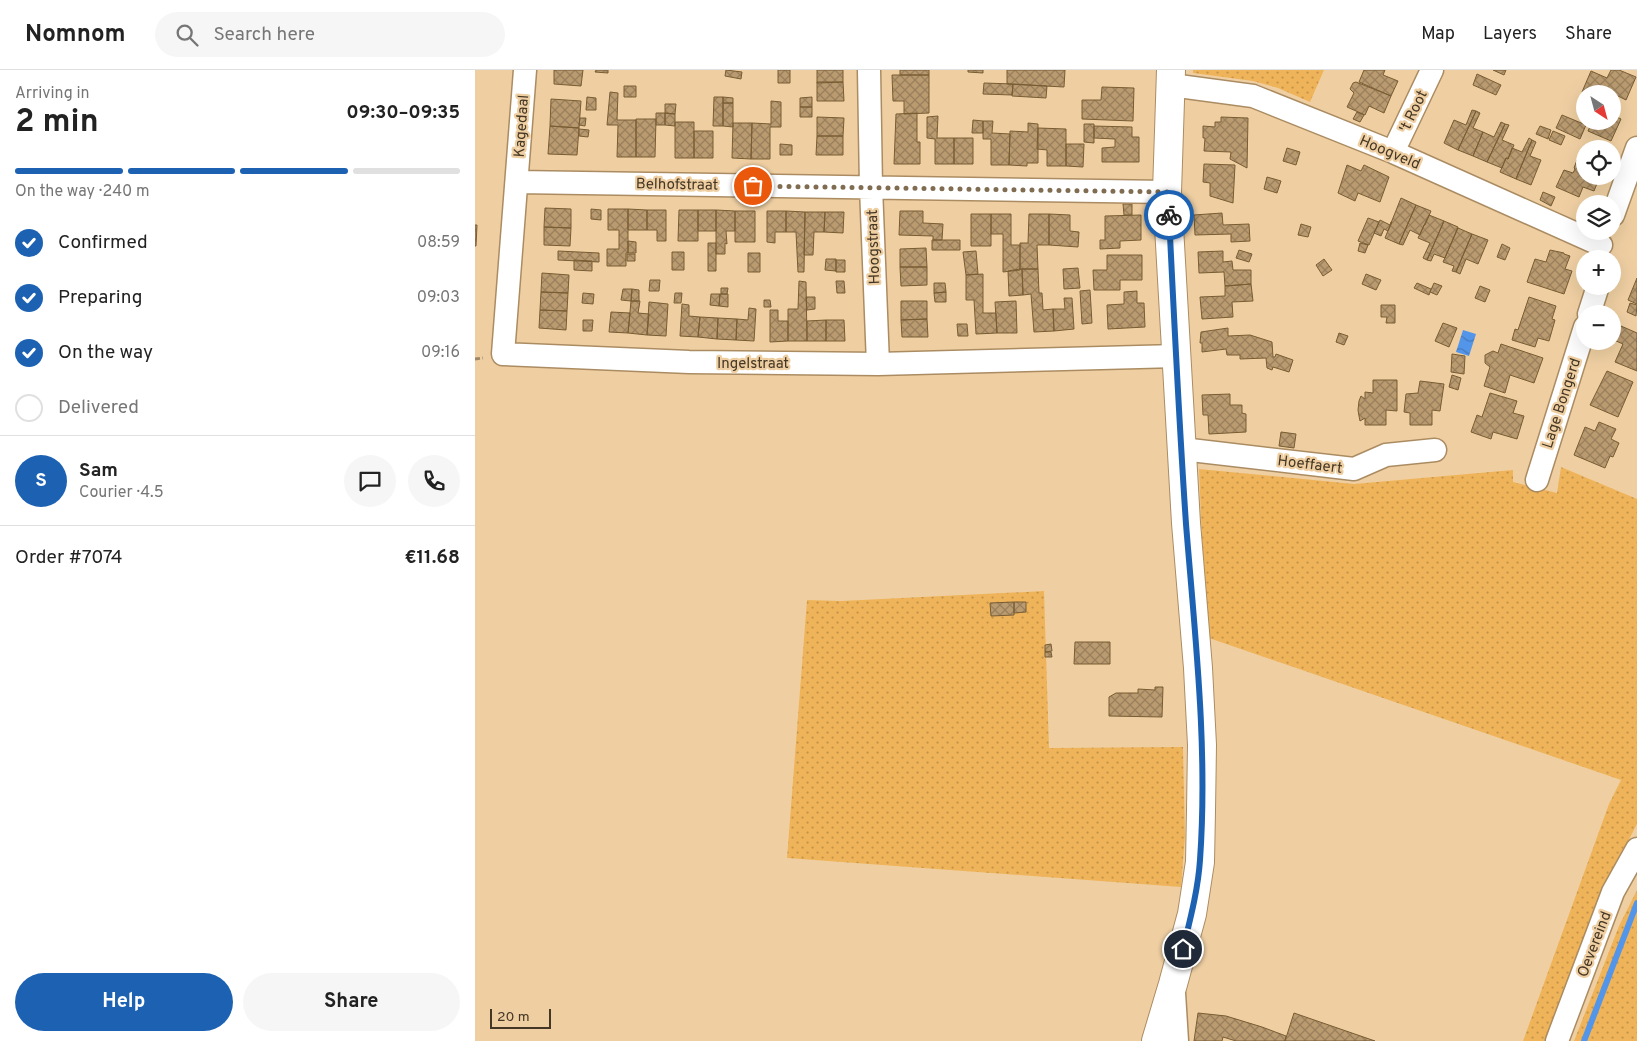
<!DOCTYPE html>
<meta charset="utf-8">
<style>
:root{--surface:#fff;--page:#f6f6f6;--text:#222;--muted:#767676;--line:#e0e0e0;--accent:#1d62b2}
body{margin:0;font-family:Overpass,sans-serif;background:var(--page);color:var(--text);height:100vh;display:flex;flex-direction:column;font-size:19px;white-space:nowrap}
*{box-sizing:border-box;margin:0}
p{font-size:16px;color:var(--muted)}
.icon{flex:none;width:28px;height:28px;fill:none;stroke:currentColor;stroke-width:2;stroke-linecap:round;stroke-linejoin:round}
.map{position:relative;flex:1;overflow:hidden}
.sheet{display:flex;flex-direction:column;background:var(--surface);width:475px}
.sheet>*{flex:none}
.needle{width:32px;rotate:144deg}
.buttons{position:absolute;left:1101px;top:15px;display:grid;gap:10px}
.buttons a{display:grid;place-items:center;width:45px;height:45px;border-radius:50%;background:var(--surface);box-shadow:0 5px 20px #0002;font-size:25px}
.scale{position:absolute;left:15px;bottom:12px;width:61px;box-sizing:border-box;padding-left:5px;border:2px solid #443725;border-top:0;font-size:14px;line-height:18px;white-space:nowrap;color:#443725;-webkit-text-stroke:4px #efcfa2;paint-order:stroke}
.pin{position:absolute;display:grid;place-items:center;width:42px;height:42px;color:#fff;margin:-21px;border:2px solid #fff;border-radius:50%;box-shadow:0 1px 5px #0007}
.courier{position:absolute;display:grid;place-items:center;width:50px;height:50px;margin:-25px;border:4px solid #1d62b2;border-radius:50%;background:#fff;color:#222;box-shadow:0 1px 6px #0007}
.summary em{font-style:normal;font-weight:700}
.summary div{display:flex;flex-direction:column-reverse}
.summary{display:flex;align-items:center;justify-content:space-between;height:85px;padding:0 15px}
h1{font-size:32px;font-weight:700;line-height:38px}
.bar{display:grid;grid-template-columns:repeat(4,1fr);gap:8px 5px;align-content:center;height:60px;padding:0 15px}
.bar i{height:6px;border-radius:4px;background:var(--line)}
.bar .selected{background:var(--accent)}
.bar p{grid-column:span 4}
.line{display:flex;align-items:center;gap:12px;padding:0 15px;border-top:1px solid var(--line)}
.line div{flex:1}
.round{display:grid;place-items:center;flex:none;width:52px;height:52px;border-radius:26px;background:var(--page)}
ol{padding:0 15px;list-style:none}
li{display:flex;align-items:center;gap:15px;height:55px}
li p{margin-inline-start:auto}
li .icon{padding:5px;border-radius:50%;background:var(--accent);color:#fff;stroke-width:4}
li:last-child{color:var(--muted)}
li i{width:28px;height:28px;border:2px solid var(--line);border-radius:50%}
.cta{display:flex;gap:10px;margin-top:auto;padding:10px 15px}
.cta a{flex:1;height:58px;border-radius:30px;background:var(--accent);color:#fff;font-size:20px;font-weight:700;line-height:58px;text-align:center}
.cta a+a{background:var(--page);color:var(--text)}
header{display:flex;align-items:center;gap:30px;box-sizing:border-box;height:70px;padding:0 25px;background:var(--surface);border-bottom:1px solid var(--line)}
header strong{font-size:24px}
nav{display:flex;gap:28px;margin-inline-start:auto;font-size:18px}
.search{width:350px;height:45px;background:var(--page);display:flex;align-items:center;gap:12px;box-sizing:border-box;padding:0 18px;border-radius:28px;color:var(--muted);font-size:19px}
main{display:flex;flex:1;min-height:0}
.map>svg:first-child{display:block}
.grass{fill:url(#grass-dots)}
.water{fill:url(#water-waves)}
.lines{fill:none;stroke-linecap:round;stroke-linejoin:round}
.stream{stroke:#5395e9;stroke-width:6}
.building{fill:url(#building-cross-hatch);stroke:#785c32}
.minor-casing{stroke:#ab8c62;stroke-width:25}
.tertiary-casing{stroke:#ab8c62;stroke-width:30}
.path{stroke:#9d8666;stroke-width:3;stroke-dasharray:5 2.5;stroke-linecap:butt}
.minor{stroke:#fff;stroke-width:22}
.tertiary{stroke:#fff;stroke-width:28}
.done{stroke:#806c51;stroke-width:5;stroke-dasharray:0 9}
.route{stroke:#1d62b2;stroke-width:6}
.labels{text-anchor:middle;stroke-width:4.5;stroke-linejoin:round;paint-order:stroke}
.street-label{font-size:15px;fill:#443725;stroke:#efcfa2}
</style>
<header>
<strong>Nomnom</strong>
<div class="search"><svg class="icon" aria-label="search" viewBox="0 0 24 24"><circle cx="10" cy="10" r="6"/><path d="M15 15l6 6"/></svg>Search here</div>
<nav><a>Map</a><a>Layers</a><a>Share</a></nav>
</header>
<main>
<section class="sheet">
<div class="summary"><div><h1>2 min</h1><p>Arriving in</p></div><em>09:30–09:35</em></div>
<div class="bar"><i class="selected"></i><i class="selected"></i><i class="selected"></i><i></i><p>On the way · 240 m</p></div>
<ol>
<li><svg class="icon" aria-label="check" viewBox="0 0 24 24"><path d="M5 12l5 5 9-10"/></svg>Confirmed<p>08:59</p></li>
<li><svg class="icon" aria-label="check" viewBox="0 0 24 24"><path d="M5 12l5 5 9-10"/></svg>Preparing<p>09:03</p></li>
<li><svg class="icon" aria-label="check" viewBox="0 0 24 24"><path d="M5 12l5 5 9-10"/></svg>On the way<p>09:16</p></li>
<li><i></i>Delivered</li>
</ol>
<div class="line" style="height:90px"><b class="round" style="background:var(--accent);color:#fff">S</b><div><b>Sam</b><p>Courier · 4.5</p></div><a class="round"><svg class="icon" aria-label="chat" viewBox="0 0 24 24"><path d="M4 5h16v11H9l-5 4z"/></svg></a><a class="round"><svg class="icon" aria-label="phone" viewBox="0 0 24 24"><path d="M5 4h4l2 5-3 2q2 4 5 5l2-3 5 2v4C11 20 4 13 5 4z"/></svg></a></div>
<div class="line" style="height:65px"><div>Order #7074</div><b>€11.68</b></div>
<div class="cta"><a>Help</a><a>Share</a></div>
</section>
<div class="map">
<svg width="1162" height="971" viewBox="0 0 1162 971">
<defs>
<pattern id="grass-dots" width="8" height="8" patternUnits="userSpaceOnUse" patternTransform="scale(1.25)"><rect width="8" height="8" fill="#efb45a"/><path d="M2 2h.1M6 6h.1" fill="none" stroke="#c3934a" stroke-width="1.8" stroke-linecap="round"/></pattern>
<pattern id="water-waves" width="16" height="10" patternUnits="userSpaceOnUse" patternTransform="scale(1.25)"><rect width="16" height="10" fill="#5395e9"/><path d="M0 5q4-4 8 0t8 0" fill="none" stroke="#467abd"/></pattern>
<pattern id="building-cross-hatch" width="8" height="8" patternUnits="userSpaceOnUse" patternTransform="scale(1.25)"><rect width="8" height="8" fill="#ba9b70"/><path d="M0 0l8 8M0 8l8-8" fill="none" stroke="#997f5c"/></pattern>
</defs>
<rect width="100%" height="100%" fill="#efcfa2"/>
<path class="grass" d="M718 0H849L835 32 803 18 778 11 718 3Z
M1086 397 1162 429V754L1124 827 1071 971H1048L1134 734 1146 710 731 567 724 399 879 414 1038 400V412L1082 423Z
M569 521 574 678 708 677 710 766 706 817 312 788 332 530 366 531Z
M1162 820V971H1099L1144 856Z"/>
<path class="water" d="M988 260 1001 264 994 286 981 282Z"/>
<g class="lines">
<path class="stream" d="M1109 971 1162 833"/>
</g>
<path class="building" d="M79 0H108L106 16 79 14Z
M121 0H133V3L120 2Z
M251 0 267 2 266 9 250 6Z
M303 0H315V13H303Z
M342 0H368V12L342 13Z
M425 0H454V5H425Z
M493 0H508V3L493 2Z
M532 0H590L589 17 532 14Z
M889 0H910L908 5 923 11 916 26 884 12Z
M1018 0H1031L1029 5Z
M1136 0H1144L1161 7 1151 30 1141 25 1138 32V24H1110L1107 22 1116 1 1132 8Z
M1002 4 1026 15 1021 25 998 15Z
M417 5H454V43L429 44V31H418Z
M342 12H368L369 31H342Z
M881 12 916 26 909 43 894 36 890 45 872 37 879 23 875 19 878 13Z
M509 13 538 14 537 25 508 24Z
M538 14 572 16 571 28 537 26Z
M149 16H161V27H149Z
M627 17 659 18 658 51 607 49V30H626Z
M135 22 143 23 142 50H161V87H142L143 55H132Z
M112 27 121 28V40H111Z
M239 27H248V56H238Z
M248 27 258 28V33H248Z
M337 27V37H325V28Z
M76 29 106 31 104 58 75 56Z
M296 31 306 32V57H295V89H276L277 53 296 54Z
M248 33H258V57L248 56Z
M1109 33H1110V49L1103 46Z
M190 34H201L200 44 190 43Z
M325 37H337V47H325Z
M997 40 1001 41 983 80 969 73 979 50 991 55Z
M1001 41 1005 43 998 58 1008 62 998 86 983 80Z
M882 42 889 45 885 52 878 49Z
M181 43H190V55H181Z
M190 43 200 44V56L190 55Z
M442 43V72H445V94H419L421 44Z
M1087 45 1111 55 1105 69 1081 58Z
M1138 45 1146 49 1136 71 1113 61 1117 52 1114 51H1138Z
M463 46 462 68H479V94H460V69L452 68V47Z
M342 47 369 48 368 66H342Z
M746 47 773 48 772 98 755 89 756 82 729 81 730 68H728V56L740 57V52H746Z
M105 48H111L110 56 104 55Z
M161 49H181L180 87H161Z
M498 50 508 51V63H497Z
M508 51H518L517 63 535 64 534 95H516V69H508Z
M200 52H219V88H200Z
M1026 52 1030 54 1012 92 998 86 1008 62 1019 67Z
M258 53H277L276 89 257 88Z
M553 53 563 54V93H552V96L534 95 535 61 553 62Z
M609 54H619V73L609 72Z
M1030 54 1034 55 1027 70 1039 75 1033 89 1031 88 1027 98 1012 92Z
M75 56 104 58 102 85 73 84Z
M619 56 657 57V67H664V92H627V78L640 77V69L619 68Z
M1065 56 1076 60 1073 69 1061 64Z
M563 58 591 59V96H572V80L562 79Z
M104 59 114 60 113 67 104 66Z
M219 61H238V88H219Z
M1078 61 1090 66 1086 75 1074 70Z
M342 66H368V85H341Z
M479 68H498V94H479Z
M1054 68 1057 70 1041 109 1025 102 1031 88 1033 89 1037 78 1047 82Z
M1057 70 1061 72 1055 86 1066 90 1056 115 1041 109Z
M305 74 317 75V85H305Z
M591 74H609L608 97 591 96Z
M812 78 825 82 821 95 808 91Z
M1102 90 1110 93V106H1125L1119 121 1108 117 1104 127 1081 117 1089 100 1098 103 1100 99 1099 98Z
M729 94 760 95 758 133 735 126V113L728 112Z
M872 95 886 101 889 95 914 107 905 132 883 123 880 131 863 123Z
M792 107 806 111 802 123 789 119Z
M1068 122 1080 127 1076 136 1065 130Z
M926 128 941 135 924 174 910 168Z
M648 134H657V145H649Z
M941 135 956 141 950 155H949L945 165 935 160 928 175 924 174Z
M70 138 96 139V158L69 157Z
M116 139 126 140V150L116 149Z
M133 139H153V183H151V196H132V179H144V160H133Z
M153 139 172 140V160H153Z
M172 140H191V171H182V160H172Z
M204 140H223V171H203Z
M223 140H241V161H223Z
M241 140 260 141V161H251L252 174 250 173V184H241Z
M260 141H280V172H260Z
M292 141H311V162H300V173L292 172Z
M311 141 330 142 329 202H323L321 162H311Z
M425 141H448V153L468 154 467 170H458V166L424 165Z
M330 142H350L349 162H339L338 185H329Z
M350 142H369L368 163 349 162Z
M747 143 748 155 774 154 775 171 756 172V164L720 165 719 145Z
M496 144H516V176H496Z
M516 144H536V175H545V200L528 202V164H516Z
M554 144H574V175H562L563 199H545V173H553Z
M574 144 595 145V161L604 162 603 177 574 175Z
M666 145V170L645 171V178L625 179V170H630V146Z
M954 145 969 151 952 190 948 188 955 173 943 168Z
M893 148 904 152 894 175 883 171Z
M905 150 915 155 916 152H917L913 161 909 159 906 166 899 163Z
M969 151 983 157 970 188 959 184 956 191 952 190Z
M826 154 836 157 833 167 823 165Z
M0 155H2L1 176H0Z
M69 157 96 158 95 176 69 175Z
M983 158 997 164 981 202 977 201 979 196 968 192Z
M997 164 1013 170 1003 194 991 189 985 204 981 202Z
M457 170H485V180H457Z
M153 171 161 172V183H153Z
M233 173H241V201H233Z
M885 173 893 175 890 183 883 181Z
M1027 174 1035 178 1030 190 1022 187Z
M451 178 452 197H425V179Z
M764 180 777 184 774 192 761 188Z
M1075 180 1089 183V184L1095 186 1090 199 1097 201 1089 224 1052 212 1060 189 1071 192Z
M83 181 124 183V192L83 190Z
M501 181 503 204 491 205 488 182Z
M748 181V192L757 191 758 200H776V214L750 216 749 202 724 203 723 182Z
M197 182H209V200H197Z
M273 183H285V202H273Z
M152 184H160V191H152Z
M632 185H667V210H645V220H619L618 200H632Z
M351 189H361V201L350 200Z
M849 189 857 200 848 206 841 195Z
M99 190 117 191V201L99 200Z
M361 190H370V202H361Z
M425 197H452V215L426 216Z
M603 198 605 218 589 219 588 199Z
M545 199H547L548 225 534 226 533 201Z
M547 199H563L564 223H567L568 240 578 239 579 261 559 262 556 224 548 225Z
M67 203 94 205 93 223 66 222Z
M508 204V243H521L522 263 501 264 499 230H491V205Z
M891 204 906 210 901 220 887 214Z
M1162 208V234L1153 230Z
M175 210H185L184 221H174Z
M324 211 331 212 332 271H313V239H323Z
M361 211H369L370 223H362Z
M459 213H470L471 222 459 223Z
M942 213 956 219 954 225 939 218Z
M959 213 967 216 962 225 955 222Z
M776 214 778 231 757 232 758 247 727 249 725 227 750 226V216Z
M1005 216 1015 220 1010 232 1000 228Z
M246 218H253L252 224H246Z
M148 219H157L156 231 146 230Z
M157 219 164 220V231H156Z
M615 220 617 253 607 254 605 221Z
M662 221V233H669L670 257 633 259 632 235 649 234V222Z
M66 222 93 223 92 241 65 240Z
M471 222V232H460L459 223Z
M108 223 119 224 118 234 107 233Z
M200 223H207L206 233H199Z
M236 224H245L244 236 235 235Z
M245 224H253V237L244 236Z
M331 227H340V239L332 240Z
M1054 227 1081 236 1077 249 1080 250 1074 271 1063 268 1060 277 1037 270 1040 259 1043 260Z
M589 228H597L599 259 579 261 578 239H590Z
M289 230H295L296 237H289Z
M156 231H165L163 243 174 244 172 265 153 263Z
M426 231H452V249L426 250Z
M541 231 542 263H522L520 232Z
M174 232 193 234 191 266 172 265Z
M1155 233 1162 235 1161 246 1152 242Z
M207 234 214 235V246L225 247 223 267 205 266Z
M906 235H920V253H911L912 247H906Z
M274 238 281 239 279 271 261 270 262 249 273 250Z
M65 240 92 241 91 260 64 258Z
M295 240H303V251H313V271L295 272Z
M136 242 155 243 153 263 134 262Z
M225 247 243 248 242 269 223 267Z
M243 248 262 249 261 270 242 269Z
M452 249 453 267H427L426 250Z
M108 250H118L117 261H108Z
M351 250H369L370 271H351Z
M351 250V271H332V251Z
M968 253 982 258 974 277 960 271Z
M482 254H492L493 266H483Z
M1146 256 1162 263V301L1140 292 1148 274 1139 270Z
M753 258V266L775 265 797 272 798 287H800L801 284 818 290 814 302 798 297 797 300 792 298 791 288 765 289V285H752L751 279 727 282V273H725L726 262Z
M864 263 873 266 869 275 861 272Z
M1026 274 1068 288 1059 313 1035 305 1030 323 1009 316 1015 297 1010 293V285L1018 281 1023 283Z
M977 284 990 286 989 304 976 302Z
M1132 301 1158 312 1143 347 1115 335Z
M977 305 986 308 983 320 974 317Z
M898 310H922V341L911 340V355H890V348L885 351 884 346 883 340 884 331 886 326 890 329V322L898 323Z
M945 311 969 314 965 341 957 340V355H935V343L929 342 931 324 943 323Z
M1015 323 1042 331 1038 343 1049 346 1042 369 1018 362 1016 369 996 362 1002 345 1007 347Z
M755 324V335H767V343L771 344V362L734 364 733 345H728L727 325Z
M1124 352 1141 359 1136 369 1144 373 1138 387 1135 386 1130 398 1099 385 1110 357 1120 361Z
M806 362 821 364 819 378 804 376Z
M539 532H551V542L539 543Z
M539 532V545L516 546 515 533Z
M600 572H635V594H599Z
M576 574 577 581 570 582V575Z
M570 582H576L577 587H570Z
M680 617H688L687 647 634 646V627L641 623H663V619L680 620Z
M723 943 751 946 787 957 811 966 810 971H761L748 967 747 971H719Z
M819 943 900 971H810Z"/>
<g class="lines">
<defs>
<path id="minor" d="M50 0 28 284 214 292 403 294 702 286
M394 0 396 117 403 294
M696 15 778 26 918 82 1126 175
M918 82 957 0
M42 112 692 122
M1138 145 1162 78
M1114 244 1123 216
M707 379 879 399 911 385 960 380
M1062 410 1110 257
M699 923 702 971
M1082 971 1138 822 1162 779"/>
<path id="tertiary" d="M681 971 698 914 717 844 725 792 726 741 727 675 723 598 711 453 692 122 696 0"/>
</defs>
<use href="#minor" class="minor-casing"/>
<use href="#tertiary" class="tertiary-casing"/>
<path class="path" d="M0 289 8 288"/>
<use href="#minor" class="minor"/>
<use href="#tertiary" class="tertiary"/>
</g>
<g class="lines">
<path class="done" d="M278 116 692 122 694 145"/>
<path class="route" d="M694 145C699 248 704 352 711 454 720 566 733 678 725 790 723 820 715 850 708 879"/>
</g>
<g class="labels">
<g class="street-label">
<text transform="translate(938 41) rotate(-64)" y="5">'t Root</text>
<text transform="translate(46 56) rotate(-86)" y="5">Kagedaal</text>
<text transform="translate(915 82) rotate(23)" y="5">Hoogveld</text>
<text transform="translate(202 114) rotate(1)" y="5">Belhofstraat</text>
<text transform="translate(398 177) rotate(-92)" y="5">Hoogstraat</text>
<text x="278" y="298">Ingelstraat</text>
<text transform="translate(1086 333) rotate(-72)" y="5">Lage Bongerd</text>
<text transform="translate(835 394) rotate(7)" y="5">Hoeffaert</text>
<text transform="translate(1119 874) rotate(-69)" y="5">Oevereind</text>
</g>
</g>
</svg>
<div class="buttons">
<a><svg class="needle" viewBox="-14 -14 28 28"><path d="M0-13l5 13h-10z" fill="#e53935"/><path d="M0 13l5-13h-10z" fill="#767676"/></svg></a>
<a><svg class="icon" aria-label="locate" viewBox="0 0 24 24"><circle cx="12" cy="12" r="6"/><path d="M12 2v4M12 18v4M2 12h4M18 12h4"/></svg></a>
<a><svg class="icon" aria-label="layers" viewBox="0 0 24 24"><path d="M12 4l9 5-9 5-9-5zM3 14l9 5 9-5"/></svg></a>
<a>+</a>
<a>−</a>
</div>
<div class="scale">20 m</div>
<div class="pin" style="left:278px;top:116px;background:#ea580c"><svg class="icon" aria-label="bag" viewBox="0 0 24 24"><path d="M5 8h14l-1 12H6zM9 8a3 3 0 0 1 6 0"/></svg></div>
<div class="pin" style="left:708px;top:879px;background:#1f2937"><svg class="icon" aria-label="home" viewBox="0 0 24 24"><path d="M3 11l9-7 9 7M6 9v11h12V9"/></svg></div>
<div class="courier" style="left:694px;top:145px"><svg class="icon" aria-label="bike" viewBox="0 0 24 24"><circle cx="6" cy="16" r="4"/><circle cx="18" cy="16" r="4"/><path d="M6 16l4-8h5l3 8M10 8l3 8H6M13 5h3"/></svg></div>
</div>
</main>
